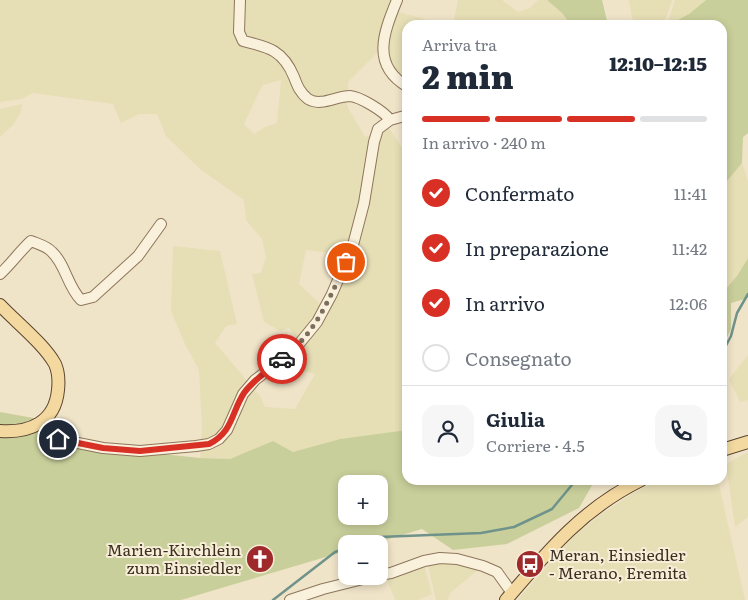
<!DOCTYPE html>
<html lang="it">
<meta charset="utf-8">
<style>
:root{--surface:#fff;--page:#f6f6f7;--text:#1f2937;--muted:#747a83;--line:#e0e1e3;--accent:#d93025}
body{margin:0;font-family:Literata,serif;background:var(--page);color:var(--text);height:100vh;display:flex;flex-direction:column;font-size:19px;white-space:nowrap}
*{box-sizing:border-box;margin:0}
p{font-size:16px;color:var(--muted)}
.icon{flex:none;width:28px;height:28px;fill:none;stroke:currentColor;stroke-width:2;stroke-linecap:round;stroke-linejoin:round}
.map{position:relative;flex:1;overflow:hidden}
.details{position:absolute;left:402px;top:20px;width:325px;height:465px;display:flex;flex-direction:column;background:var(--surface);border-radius:15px;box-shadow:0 2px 8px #0003}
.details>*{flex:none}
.fabs{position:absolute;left:338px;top:475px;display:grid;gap:10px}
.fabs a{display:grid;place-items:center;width:50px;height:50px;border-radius:10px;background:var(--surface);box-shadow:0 2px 8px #0003;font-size:25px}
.pin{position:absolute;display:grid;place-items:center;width:42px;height:42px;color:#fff;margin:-21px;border:2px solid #fff;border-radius:50%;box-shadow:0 1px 5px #0007}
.courier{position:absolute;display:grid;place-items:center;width:50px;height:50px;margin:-25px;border:4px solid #d93025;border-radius:50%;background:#fff;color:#222;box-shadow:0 1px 6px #0007}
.summary em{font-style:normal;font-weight:800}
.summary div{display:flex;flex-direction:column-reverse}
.summary{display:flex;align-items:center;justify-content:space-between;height:85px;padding:0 20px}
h1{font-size:32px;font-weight:800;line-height:38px}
.bar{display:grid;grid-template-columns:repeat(4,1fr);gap:8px 5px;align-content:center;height:60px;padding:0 20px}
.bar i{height:6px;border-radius:4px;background:var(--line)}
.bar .on{background:var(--accent)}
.bar p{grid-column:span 4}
.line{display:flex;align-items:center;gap:12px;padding:0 20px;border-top:1px solid var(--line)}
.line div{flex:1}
.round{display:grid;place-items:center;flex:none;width:52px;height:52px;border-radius:15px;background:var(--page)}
ol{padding:0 20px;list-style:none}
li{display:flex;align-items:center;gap:15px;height:55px}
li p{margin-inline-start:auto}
li .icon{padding:5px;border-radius:50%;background:var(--accent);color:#fff;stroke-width:4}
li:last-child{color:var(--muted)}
li i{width:28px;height:28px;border:2px solid var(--line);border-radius:50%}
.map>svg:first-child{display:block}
.farmland{fill:#e6deb5;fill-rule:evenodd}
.green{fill:#c9cf9b;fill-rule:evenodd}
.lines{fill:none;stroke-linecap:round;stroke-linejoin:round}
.stream{stroke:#6f938a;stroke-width:2.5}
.minor-casing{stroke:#8d765c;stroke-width:12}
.major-casing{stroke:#5b4430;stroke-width:14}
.minor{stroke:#faf1dc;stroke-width:10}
.major{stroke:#f3d9a0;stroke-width:12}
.done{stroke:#7c6e5b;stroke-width:5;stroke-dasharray:0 9}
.route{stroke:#d93025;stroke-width:6}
.labels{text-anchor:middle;stroke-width:4;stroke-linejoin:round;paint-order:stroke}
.poi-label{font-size:16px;fill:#3d2e20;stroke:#f7eed8;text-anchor:end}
</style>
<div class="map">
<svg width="748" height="600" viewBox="0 0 748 600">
<rect width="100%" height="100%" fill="#f0e4c8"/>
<path class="farmland" d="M0 0H392L388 9 434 22 454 20 458 0H502L518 12 530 8 538 0H547L562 13 571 25H408L407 80H405L378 52 348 82 347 106 365 137 389 128 406 154H407V430L340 439 293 452 273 441 230 459 200 458 202 429 199 370 185 344 171 311 173 246 220 251 237 324 226 326 215 343 260 396 265 407 295 409 315 374 296 369 297 339 289 328 280 331 264 322 252 274 261 273 266 257 262 239 246 220 244 200 200 169 166 136 157 114H139L121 123 113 104 33 93 21 99 0 102ZM281 80 277 123 265 127 254 134 244 124 259 92 263 85ZM306 250 354 256 328 311 299 284Z
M629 0H672L666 18 660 25H638L632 18Z
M675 0H706L689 14 667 25Z
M22 104 21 112 13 125 0 137V109Z
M742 163 748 181V258L737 276 723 292V186Z
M748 355V400L740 402 729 379Z
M748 452V517L735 527 726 464Z
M660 480H718L745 600H517L574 536 600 515 633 493Z
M443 561 479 569 450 593 448 600H436L428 565Z
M424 565 432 594 418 600H395L387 579Z"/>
<path class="green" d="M547 0H602L608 25H571L562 13Z
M706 0H748V133L743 137 742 163 723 186 722 25H668L689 14Z
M748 258V298L731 303V329L723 346V292L737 276Z
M0 412 39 419 49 442 200 458 230 459 273 441 293 452 340 439 407 430 408 480H595L579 508 507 544 453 550 422 529 372 544H346V551L181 600H0ZM346 484H379V516H346Z"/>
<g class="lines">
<path class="stream" d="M722 353 731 336 737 313 748 294
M358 544 379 537 481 533 514 527 552 509 576 480
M273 600 335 552 346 548"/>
<defs>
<path id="minor" d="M240 0 239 32 243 41C268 47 283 50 294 77 297 85 300 93 308 99 321 107 336 96 350 96 360 97 384 111 390 120L408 115
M397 0C384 32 370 65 408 87
M0 274C11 264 20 251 31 241 38 244 47 246 52 252 66 265 67 286 81 300L93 297 138 256 161 224
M40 424 53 436 58 439 103 448 140 451 196 446 209 444 219 439 227 430 243 394 255 380 294 350 317 322 332 294 353 245 364 203 374 142 378 129 390 120
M379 575 391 573 424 561 440 558 457 559 483 566 497 572 512 593
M290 600 323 589 375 576"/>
<path id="major" d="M0 305C16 322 44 344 55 364 59 373 59 381 58 390 55 423 29 433 0 431
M722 450 748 442
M506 600C547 552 582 509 641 480"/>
</defs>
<use href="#minor" class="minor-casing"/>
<use href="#major" class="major-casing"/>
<use href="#minor" class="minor"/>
<use href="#major" class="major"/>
</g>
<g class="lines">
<path class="done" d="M282 359C315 334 330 298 346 262"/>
<path class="route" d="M58 439 103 448 140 451 209 444C233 432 231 413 244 393 254 379 269 370 282 359"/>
</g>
<defs>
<symbol id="church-disc" viewBox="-11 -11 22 22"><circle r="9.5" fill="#9e2a2b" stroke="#f7eed8"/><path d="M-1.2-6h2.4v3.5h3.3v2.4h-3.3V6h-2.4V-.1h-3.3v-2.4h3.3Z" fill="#fff"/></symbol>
<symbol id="bus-disc" viewBox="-11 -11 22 22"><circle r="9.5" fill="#9e2a2b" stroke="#f7eed8"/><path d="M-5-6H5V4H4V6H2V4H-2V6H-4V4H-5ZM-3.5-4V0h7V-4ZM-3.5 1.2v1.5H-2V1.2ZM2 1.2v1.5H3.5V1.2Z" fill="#fff"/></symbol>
</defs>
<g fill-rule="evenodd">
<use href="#church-disc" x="244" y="543" width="32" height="32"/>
<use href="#bus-disc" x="514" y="548" width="32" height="32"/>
</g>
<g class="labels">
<g class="poi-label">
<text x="241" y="556">Marien-Kirchlein<tspan x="241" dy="18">zum Einsiedler</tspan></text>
<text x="549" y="561" text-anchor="start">Meran, Einsiedler<tspan x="549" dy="18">- Merano, Eremita</tspan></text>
</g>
</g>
</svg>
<div class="fabs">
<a>+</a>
<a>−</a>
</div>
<div class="pin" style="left:346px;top:262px;background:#ea580c"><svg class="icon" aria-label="bag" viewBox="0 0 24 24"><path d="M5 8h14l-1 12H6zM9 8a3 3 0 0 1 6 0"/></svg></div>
<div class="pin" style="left:58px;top:439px;background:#1f2937"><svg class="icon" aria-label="home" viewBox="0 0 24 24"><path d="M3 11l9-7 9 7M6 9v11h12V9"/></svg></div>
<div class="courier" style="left:282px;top:359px"><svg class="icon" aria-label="car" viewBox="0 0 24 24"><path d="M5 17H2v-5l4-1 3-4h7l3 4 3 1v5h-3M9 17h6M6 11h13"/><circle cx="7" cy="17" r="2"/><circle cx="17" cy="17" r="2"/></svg></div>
<section class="details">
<div class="summary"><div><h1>2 min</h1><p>Arriva tra</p></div><em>12:10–12:15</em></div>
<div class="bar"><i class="on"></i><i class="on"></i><i class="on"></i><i></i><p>In arrivo · 240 m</p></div>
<ol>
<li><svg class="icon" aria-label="check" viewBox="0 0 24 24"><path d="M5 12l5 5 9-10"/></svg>Confermato<p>11:41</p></li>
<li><svg class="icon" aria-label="check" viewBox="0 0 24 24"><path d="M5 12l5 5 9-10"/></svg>In preparazione<p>11:42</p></li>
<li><svg class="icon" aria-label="check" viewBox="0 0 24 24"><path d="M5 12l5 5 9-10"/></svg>In arrivo<p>12:06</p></li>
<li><i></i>Consegnato</li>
</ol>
<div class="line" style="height:90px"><a class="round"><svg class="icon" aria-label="person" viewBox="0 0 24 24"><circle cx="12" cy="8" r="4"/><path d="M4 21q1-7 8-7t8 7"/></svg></a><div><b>Giulia</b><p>Corriere · 4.5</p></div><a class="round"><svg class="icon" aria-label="phone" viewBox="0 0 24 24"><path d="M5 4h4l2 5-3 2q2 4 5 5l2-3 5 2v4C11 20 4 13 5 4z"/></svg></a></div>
</section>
</div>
